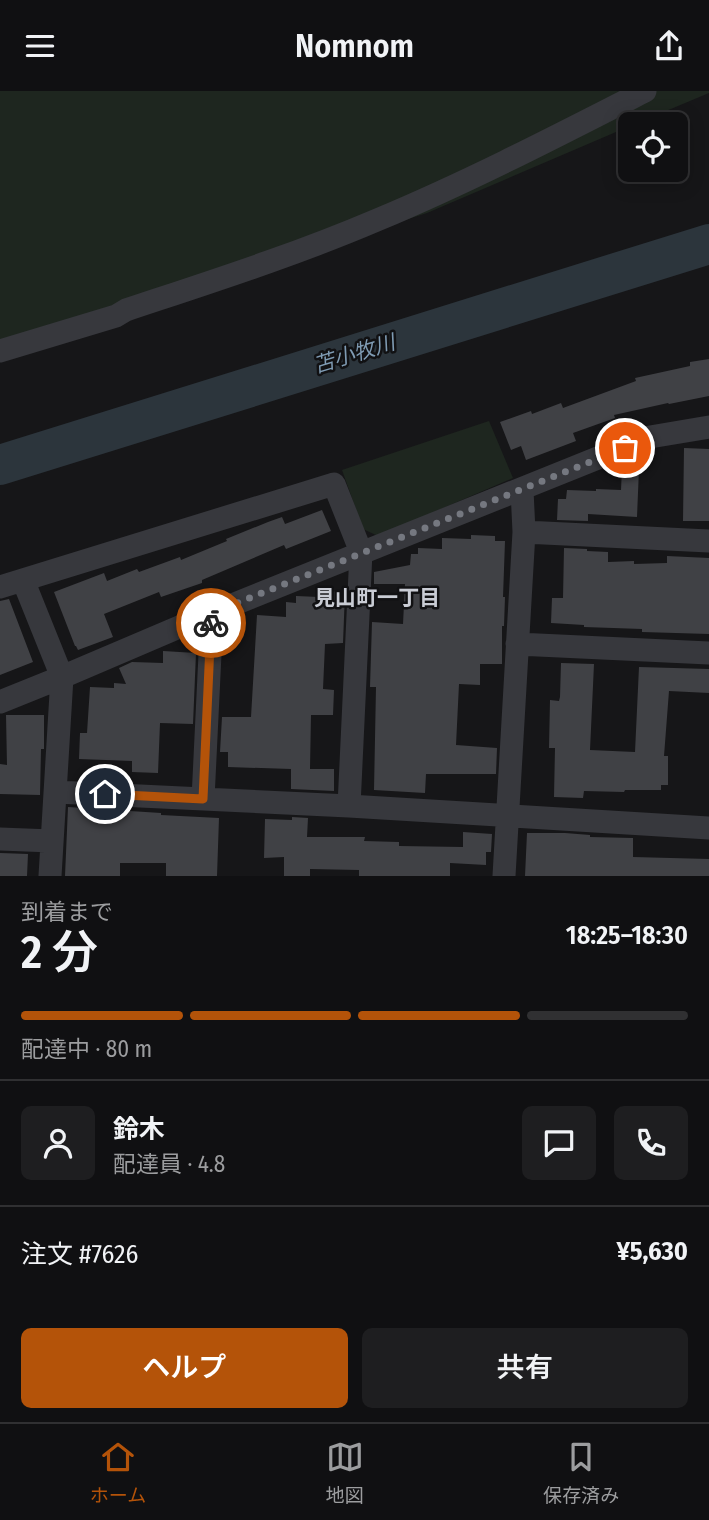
<!DOCTYPE html>
<html lang="ja">
<meta charset="utf-8">
<style>
:root{--surface:#101012;--page:#1e1e20;--text:#f1f3f6;--muted:#9c9d9f;--line:#303032;--accent:#b45309}
body{margin:0;font-family:"Fira Sans Condensed","Noto Sans JP",sans-serif;background:var(--page);color:var(--text);height:100vh;display:flex;flex-direction:column;font-size:26px;white-space:nowrap}
*{box-sizing:border-box;margin:0}
p{font-size:23px;color:var(--muted)}
.icon{flex:none;width:38px;height:38px;fill:none;stroke:currentColor;stroke-width:2;stroke-linecap:round;stroke-linejoin:round}
.map{position:relative;height:785px;overflow:hidden}
.side{display:flex;flex-direction:column;background:var(--surface);flex:1}
.side>*{flex:none}
.controls{position:absolute;left:618px;top:21px;display:grid;gap:14px}
.controls a{display:grid;place-items:center;width:70px;height:70px;border-radius:10px;background:var(--surface);box-shadow:0 4px 18px #0003,0 0 0 2px var(--line);font-size:35px}
.pin{position:absolute;display:grid;place-items:center;width:60px;height:60px;color:#fff;margin:-30px;border:4px solid #fff;border-radius:50%;box-shadow:0 2px 7px #0007}
.courier{position:absolute;display:grid;place-items:center;width:70px;height:70px;margin:-35px;border:5px solid #b45309;border-radius:50%;background:#fff;color:#222;box-shadow:0 2px 9px #0007}
.headline em{font-style:normal;font-weight:600}
.headline div{display:flex;flex-direction:column-reverse}
.headline{display:flex;align-items:center;justify-content:space-between;height:119px;padding:0 21px}
h1{font-size:46px;font-weight:600;line-height:52px}
.bar{display:grid;grid-template-columns:repeat(4,1fr);gap:10px 7px;align-content:center;height:84px;padding:0 21px}
.bar i{height:9px;border-radius:5px;background:var(--line)}
.bar .selected{background:var(--accent)}
.bar p{grid-column:span 4}
.line{display:flex;align-items:center;gap:18px;padding:0 21px;border-top:2px solid var(--line)}
.line div{flex:1}
.round{display:grid;place-items:center;flex:none;width:74px;height:74px;border-radius:10px;background:var(--page)}
.primary-button{display:flex;gap:14px;margin-top:auto;padding:14px 21px}
.primary-button a{flex:1;height:80px;border-radius:10px;background:var(--accent);color:#fff;font-size:28px;font-weight:600;line-height:80px;text-align:center}
.primary-button a+a{background:var(--page);color:var(--text)}
header{display:flex;justify-content:space-between;align-items:center;height:91px;padding:0 21px;background:var(--surface);font-size:32px;font-weight:600}
.menu{display:flex;justify-content:space-around;align-items:center;height:98px;border-top:2px solid var(--line);background:var(--surface);font-size:19px;color:var(--muted)}
.menu a{display:grid;justify-items:center;gap:4px}
.menu .selected{color:var(--accent)}
.map>svg:first-child{display:block}
.green{fill:#1e261f}
.lines{fill:none;stroke-linecap:round;stroke-linejoin:round}
.river{stroke:#2c353c;stroke-width:40}
.building{fill:#404145}
.minor{stroke:#37383d;stroke-width:23}
.done{stroke:#757880;stroke-width:7;stroke-dasharray:0 12.6}
.route{stroke:#b45309;stroke-width:9}
.labels{text-anchor:middle;stroke-width:5;stroke-linejoin:round;paint-order:stroke}
.water-label{font-size:21px;font-style:italic;fill:#7f9bb3;stroke:#111113}
.neighbourhood-label{font-size:21px;font-weight:bold;fill:#c9ccd4;stroke:#111113}
</style>
<header><svg class="icon" aria-label="menu" viewBox="0 0 24 24"><path d="M4 6h16M4 12h16M4 18h16"/></svg>Nomnom<svg class="icon" aria-label="share" viewBox="0 0 24 24"><path d="M12 15V3M7 8l5-5 5 5M5 13v7h14v-7"/></svg></header>
<div class="map">
<svg width="709" height="785" viewBox="0 0 709 785">
<rect width="100%" height="100%" fill="#161618"/>
<path class="green" d="M0 0H709V2L635 33H630V35L427 122 0 258Z
M489 330 513 387 378 445 363 438 342 379Z"/>
<g class="lines">
<path class="river" d="M0 374 709 153"/>
</g>
<path class="building" d="M709 268V305L669 313 668 312 614 324 615 327 573 342 576 350 526 369 521 355 511 359 500 331 531 320 532 323 561 312 563 317 636 290 635 287 690 275V271Z
M684 357 709 358V430H683Z
M622 377 639 378 637 426 588 423V430L557 429 558 408H566L567 399 596 400V398L621 399Z
M322 419 331 440 286 458 284 454 202 489V492L161 506 159 501 104 523 113 546 78 559 76 555H75L54 501 104 482 107 490 137 478 139 481 180 466 181 469 227 450 226 448 268 431 282 426 285 433Z
M471 444 495 445V450H505L503 506H505L504 535H502V573H480V594L459 593 456 654 497 657 496 683H426L425 702 374 699 376 596H370L372 531 403 533 405 493H374V481L410 474 411 463H418V457L442 458V447L471 448Z
M564 457 587 458V460L608 461V471L634 470V473L667 472V465L709 467V543L642 541V538L584 536V534L551 532 552 507H563Z
M319 500 345 501 343 552 325 553 323 598 334 599 333 624H311L310 678H334V700L291 698V678L228 676V661H220L222 626H251L257 524 286 526V511L296 512V505L319 506Z
M9 508 33 571 0 584V510Z
M163 560 196 562 193 633 160 632 158 682 132 681V670L79 668 80 642H87L90 596 114 597V592L126 593 119 577 132 571 163 572Z
M561 572 594 573 590 659 635 661 639 576 709 578V602L669 600 664 665H668V694H661V699H625L624 701 584 700 583 707 554 706 555 657H549L550 609 559 610 560 606Z
M6 624H44V658H41L40 704 0 703V673L7 674Z
M68 716 161 722V724L219 727 217 785H166V772H120V785H65Z
M292 726 308 727 307 746H365L364 750 399 751V755L463 756V741L492 743 491 761H486V774L450 772V785H359V779L310 778V785H284V766L264 767 265 728 292 729Z
M527 742H565L590 744V746L633 747V766L709 768V785H525Z
M0 762 28 763 27 785H0Z"/>
<g class="lines">
<path class="minor" d="M0 260 116 225 126 219C210 191 295 164 377 129 468 91 557 45 645 0
M524 441 709 450
M23 489 62 586 50 785
M0 496 334 393 361 461 349 715
M517 553 709 562
M0 611 62 586 212 522 650 346 709 336
M56 701 349 715 709 737
M203 708 212 522
M0 748 52 750
M504 785 524 441 522 399"/>
</g>
<g class="lines">
<path class="done" d="M211 532 212 522 625 357"/>
<path class="route" d="M105 703 203 708 211 532"/>
</g>
<g class="labels">
<g class="water-label">
<text transform="translate(354 263) rotate(-17)" y="7">苫小牧川</text>
</g>
<g class="neighbourhood-label">
<text x="377" y="514">見山町一丁目</text>
</g>
</g>
</svg>
<div class="controls">
<a><svg class="icon" aria-label="locate" viewBox="0 0 24 24"><circle cx="12" cy="12" r="6"/><path d="M12 2v4M12 18v4M2 12h4M18 12h4"/></svg></a>
</div>
<div class="pin" style="left:625px;top:357px;background:#ea580c"><svg class="icon" aria-label="bag" viewBox="0 0 24 24"><path d="M5 8h14l-1 12H6zM9 8a3 3 0 0 1 6 0"/></svg></div>
<div class="pin" style="left:105px;top:703px;background:#1f2937"><svg class="icon" aria-label="home" viewBox="0 0 24 24"><path d="M3 11l9-7 9 7M6 9v11h12V9"/></svg></div>
<div class="courier" style="left:211px;top:532px"><svg class="icon" aria-label="bike" viewBox="0 0 24 24"><circle cx="6" cy="16" r="4"/><circle cx="18" cy="16" r="4"/><path d="M6 16l4-8h5l3 8M10 8l3 8H6M13 5h3"/></svg></div>
</div>
<section class="side">
<div class="headline"><div><h1>2 分</h1><p>到着まで</p></div><em>18:25–18:30</em></div>
<div class="bar"><i class="selected"></i><i class="selected"></i><i class="selected"></i><i></i><p>配達中 · 80 m</p></div>
<div class="line" style="height:126px"><a class="round"><svg class="icon" aria-label="person" viewBox="0 0 24 24"><circle cx="12" cy="8" r="4"/><path d="M4 21q1-7 8-7t8 7"/></svg></a><div><b>鈴木</b><p>配達員 · 4.8</p></div><a class="round"><svg class="icon" aria-label="chat" viewBox="0 0 24 24"><path d="M4 5h16v11H9l-5 4z"/></svg></a><a class="round"><svg class="icon" aria-label="phone" viewBox="0 0 24 24"><path d="M5 4h4l2 5-3 2q2 4 5 5l2-3 5 2v4C11 20 4 13 5 4z"/></svg></a></div>
<div class="line" style="height:91px"><div>注文 #7626</div><b>¥5,630</b></div>
<div class="primary-button"><a>ヘルプ</a><a>共有</a></div>
</section>
<nav class="menu">
<a class="selected"><svg class="icon" aria-label="home" viewBox="0 0 24 24"><path d="M3 11l9-7 9 7M6 9v11h12V9"/></svg>ホーム</a>
<a><svg class="icon" aria-label="map" viewBox="0 0 24 24"><path d="M3 6l6-2 6 2 6-2v14l-6 2-6-2-6 2zM9 4v14M15 6v14"/></svg>地図</a>
<a><svg class="icon" aria-label="saved" viewBox="0 0 24 24"><path d="M7 4h10v16l-5-4-5 4z"/></svg>保存済み</a>
</nav>
